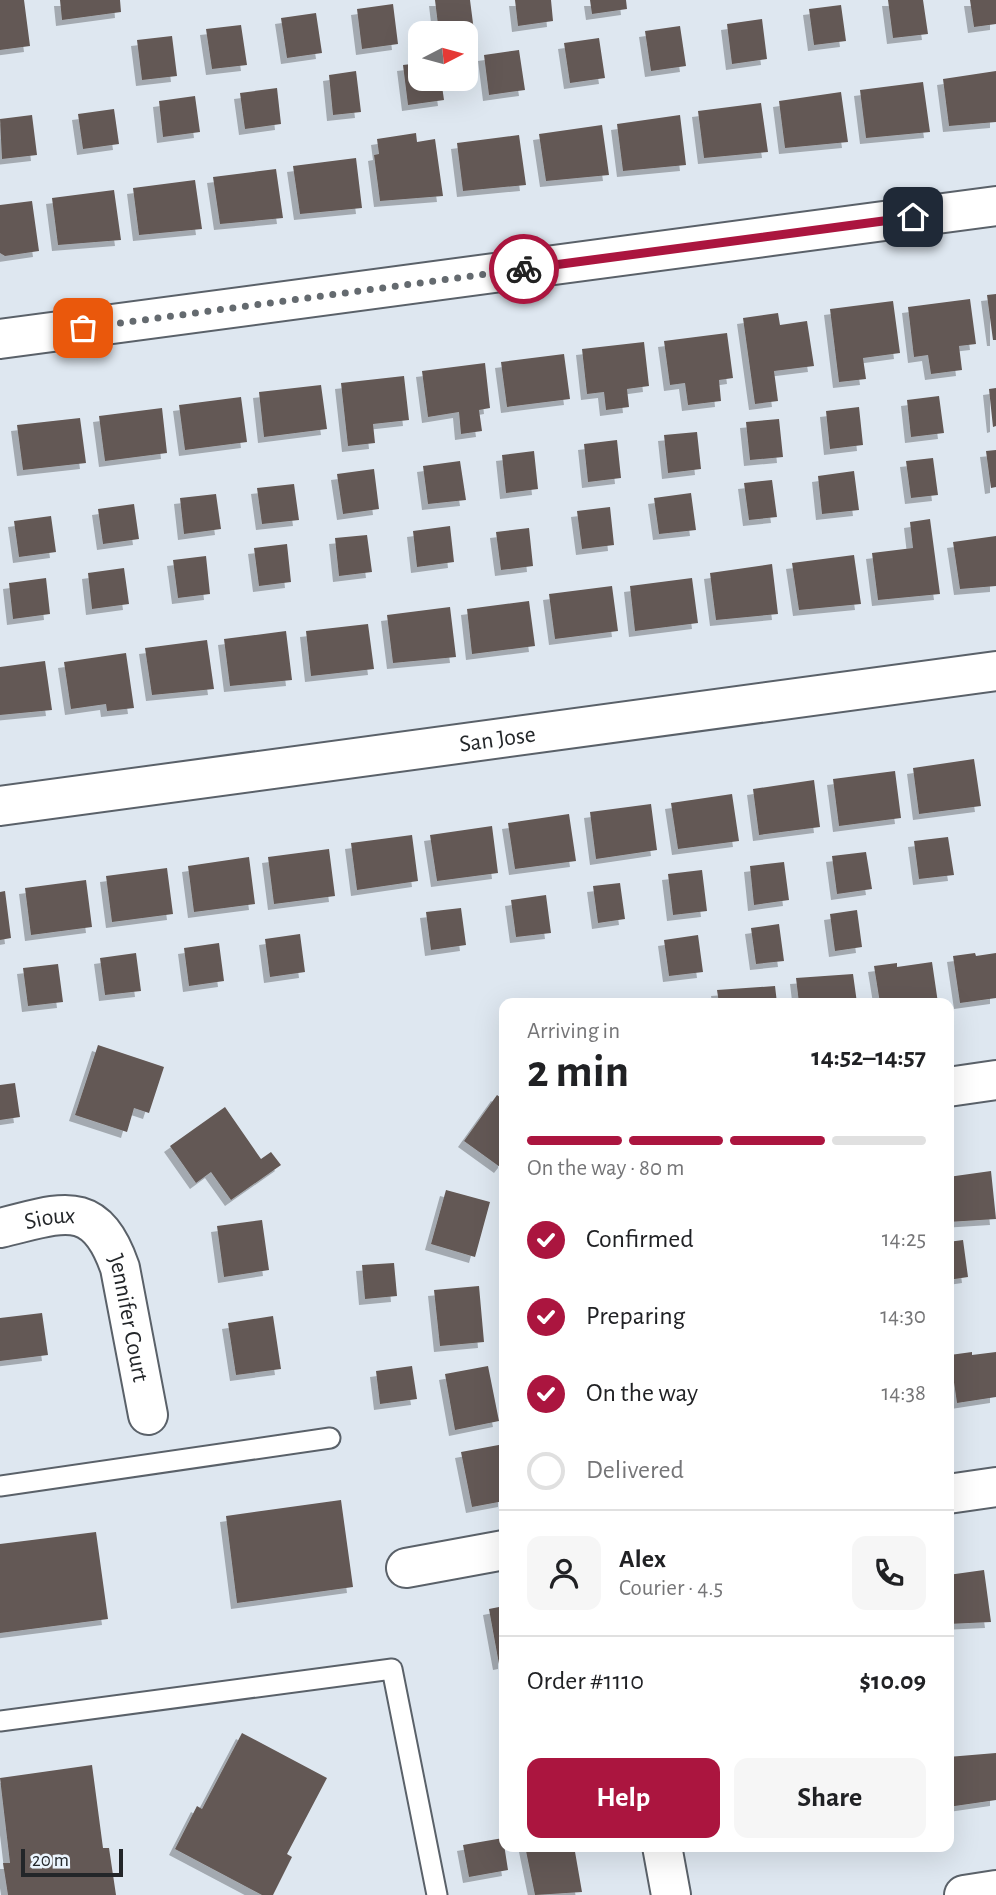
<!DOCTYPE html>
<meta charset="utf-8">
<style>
:root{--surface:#fff;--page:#f6f6f6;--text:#202124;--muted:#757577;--line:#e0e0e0;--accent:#ab153f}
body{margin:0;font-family:"Alegreya Sans",sans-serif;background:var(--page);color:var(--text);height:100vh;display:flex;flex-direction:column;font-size:26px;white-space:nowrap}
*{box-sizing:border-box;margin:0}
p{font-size:23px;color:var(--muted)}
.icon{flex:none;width:38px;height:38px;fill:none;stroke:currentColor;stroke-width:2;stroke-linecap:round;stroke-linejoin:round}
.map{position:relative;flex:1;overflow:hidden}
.panel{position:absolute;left:499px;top:998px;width:455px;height:854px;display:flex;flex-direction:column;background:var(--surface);border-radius:14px;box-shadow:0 7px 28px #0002}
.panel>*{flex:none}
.needle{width:46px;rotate:84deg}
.controls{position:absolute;left:408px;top:21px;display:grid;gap:14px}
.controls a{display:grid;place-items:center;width:70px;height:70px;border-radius:14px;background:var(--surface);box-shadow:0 7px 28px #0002;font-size:35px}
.scale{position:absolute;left:21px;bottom:18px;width:102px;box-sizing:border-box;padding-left:7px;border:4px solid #232629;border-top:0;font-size:19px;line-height:24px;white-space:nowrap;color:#232629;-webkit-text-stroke:5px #ebf4fd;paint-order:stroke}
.pin{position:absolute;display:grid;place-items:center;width:60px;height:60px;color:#fff;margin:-30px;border-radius:14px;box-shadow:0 4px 10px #0006}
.courier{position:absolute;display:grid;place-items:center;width:70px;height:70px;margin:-35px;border:5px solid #ab153f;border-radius:50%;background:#fff;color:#222;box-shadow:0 2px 9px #0007}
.headline em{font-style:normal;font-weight:700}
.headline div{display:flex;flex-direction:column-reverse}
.headline{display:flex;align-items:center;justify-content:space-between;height:119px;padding:0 28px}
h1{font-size:46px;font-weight:700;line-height:52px}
.bar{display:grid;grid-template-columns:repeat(4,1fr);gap:10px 7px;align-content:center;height:84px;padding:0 28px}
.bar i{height:9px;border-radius:5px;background:var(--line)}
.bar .current{background:var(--accent)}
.bar p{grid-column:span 4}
.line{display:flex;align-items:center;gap:18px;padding:0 28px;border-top:2px solid var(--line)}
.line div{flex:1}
.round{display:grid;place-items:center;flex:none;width:74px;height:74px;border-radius:14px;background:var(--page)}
ol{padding:0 28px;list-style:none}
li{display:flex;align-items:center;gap:21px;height:77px}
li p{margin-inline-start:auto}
li .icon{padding:7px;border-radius:50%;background:var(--accent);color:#fff;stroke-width:4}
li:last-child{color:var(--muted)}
li i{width:38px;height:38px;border:4px solid var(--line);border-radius:50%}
.button{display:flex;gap:14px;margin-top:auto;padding:14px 28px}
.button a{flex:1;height:80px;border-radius:14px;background:var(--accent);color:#fff;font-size:28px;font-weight:700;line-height:80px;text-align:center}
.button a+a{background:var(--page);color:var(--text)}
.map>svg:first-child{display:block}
.building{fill:#635854;filter:url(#shadow)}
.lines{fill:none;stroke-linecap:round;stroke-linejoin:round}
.service-casing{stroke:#5a6169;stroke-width:23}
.minor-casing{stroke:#5a6169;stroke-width:42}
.service{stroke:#fff;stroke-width:19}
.minor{stroke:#fff;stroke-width:38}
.done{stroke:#646a6f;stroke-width:7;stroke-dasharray:0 12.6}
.route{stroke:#ab153f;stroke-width:9}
.labels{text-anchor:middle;stroke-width:7;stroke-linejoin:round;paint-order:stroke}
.street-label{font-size:24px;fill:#232629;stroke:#ebf4fd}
</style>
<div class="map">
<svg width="996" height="1895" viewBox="0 0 996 1895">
<defs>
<filter id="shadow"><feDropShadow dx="-6" dy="6" stdDeviation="0" flood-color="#0004"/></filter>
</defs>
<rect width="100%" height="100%" fill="#dee7f0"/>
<path class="building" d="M0 0H24L30 46 0 50Z
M60 0H120L121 12 62 20Z
M435 0H470L474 31 439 33Z
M515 0H551L553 21 518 26Z
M590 0H626L627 9 592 14Z
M888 0H923L928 34 893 38Z
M970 0H996V24L974 27Z
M393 4 398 44 362 49 357 9Z
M841 5 846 41 814 45 809 9Z
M316 13 322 53 287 58 281 18Z
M762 19 767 59 732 64 727 24Z
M241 25 247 65 212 69 206 29Z
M680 26 686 66 651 71 645 31Z
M172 36 177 76 142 80 137 40Z
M599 38 605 78 570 83 564 43Z
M519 50 525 90 489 95 484 55Z
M420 63V79H441L444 100 408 105 403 65Z
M356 71 361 112 333 115 329 75Z
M996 71V122L949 126 943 79Z
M923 82 930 132 866 138 860 90Z
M277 88 281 124 245 129 240 93Z
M841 92 848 142 785 148 779 101Z
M195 96 200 132 163 137 159 101Z
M761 103 768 152 704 158 698 111Z
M114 109 119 144 83 149 78 114Z
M32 115 37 155 2 159 0 119Z
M680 115 686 165 623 171 617 124Z
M602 125 609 175 546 181 539 134Z
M416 133 417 142 435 139 443 196 380 201 374 155 379 154 377 139Z
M519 135 526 185 463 191 457 143Z
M356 158 362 208 300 214 293 166Z
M276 169 283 218 220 224 213 177Z
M195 180 202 229 139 235 133 188Z
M114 190 121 240 58 245 52 198Z
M32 201 39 251 5 256 0 253V205Z
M996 294V340H993L987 295Z
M970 299 976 344 959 346 962 370 931 374 928 355 914 357 908 307Z
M893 301 900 353 863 358 866 379 839 382 830 309Z
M778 313 780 325 807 321 814 366 774 371 778 401 755 404 743 318Z
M727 333 733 378 719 380 721 401 688 405 685 383 670 385 664 341Z
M644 342 649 386 627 389 629 407 606 410 604 392 587 394 582 349Z
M564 354 570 399 507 407 501 362Z
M485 363 490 408 479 410 482 431 461 434 459 412 428 417 422 371Z
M404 376 409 420 373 424 375 443 348 446 341 383Z
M321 385 327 429 264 437 259 392Z
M996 388V426L993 427 989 389Z
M939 396 944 433 911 437 907 400Z
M241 397 247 442 185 450 179 405Z
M859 407 863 445 830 449 826 411Z
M162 408 167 453 105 461 99 416Z
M80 418 86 463 23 470 17 425Z
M779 419 783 457 750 460 746 422Z
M697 432 701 469 668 473 664 435Z
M617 440 621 478 588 482 584 444Z
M996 450V487L991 488 986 451Z
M534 451 538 489 506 493 502 455Z
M933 458 938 495 911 498 906 461Z
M460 461 466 500 428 504 423 466Z
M374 469 379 509 343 514 337 474Z
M854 471 859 510 822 514 818 476Z
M772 480 777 517 749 520 744 483Z
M294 484 299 520 262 524 257 488Z
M691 493 696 530 659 534 654 498Z
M216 494 221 529 184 534 180 498Z
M134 504 139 539 103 544 98 509Z
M610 507 614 545 582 549 577 511Z
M51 516 56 552 19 557 14 521Z
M930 519 940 594 878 600 872 553 913 548 910 522Z
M450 526 454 562 417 567 413 531Z
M529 528 533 566 501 570 496 532Z
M367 535 372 572 339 576 335 538Z
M996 536V586L960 589 953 542Z
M287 544 291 582 259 586 254 548Z
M854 555 861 604 799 610 792 563Z
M206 556 210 594 178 598 173 560Z
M772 564 778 614 716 620 710 573Z
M124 568 129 604 92 609 88 573Z
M46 578 50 614 13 619 9 583Z
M692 578 698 623 635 631 630 586Z
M612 586 618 631 555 639 549 594Z
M529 601 535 646 472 654 467 609Z
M450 607 456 657 393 663 387 615Z
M368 624 374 669 311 676 306 631Z
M286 631 292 680 230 686 224 639Z
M207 640 214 689 152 695 145 648Z
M126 653 134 708 107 711 106 704 71 709 64 662Z
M45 661 52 710 0 715V667Z
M974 759 981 806 919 814 913 768Z
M895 771 901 818 839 826 833 779Z
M814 780 820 827 759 835 753 789Z
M732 794 739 841 678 849 671 803Z
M651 804 657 850 596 859 590 812Z
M569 814 576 861 515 869 508 823Z
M492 826 498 873 437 881 430 835Z
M412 835 418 881 357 890 351 843Z
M948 837 954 875 919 879 914 841Z
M329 849 335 896 274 904 268 857Z
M866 852 872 889 837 894 832 856Z
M249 857 255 904 194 912 188 866Z
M784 862 789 900 754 905 750 866Z
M167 868 173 914 112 922 106 876Z
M702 870 707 911 673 915 668 874Z
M86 880 92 927 31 935 25 888Z
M620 883 625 919 598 923 593 886Z
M5 891 11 938 0 940V892Z
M546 895 551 933 516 937 511 900Z
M461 908 466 945 431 950 426 912Z
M857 910 862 947 835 951 830 914Z
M779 924 784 961 756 964 751 928Z
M300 934 305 972 270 977 265 939Z
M698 935 703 972 669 976 664 940Z
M219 943 224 981 189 986 184 948Z
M136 953 141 991 105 995 100 958Z
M975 953 976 956 996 953V998L960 1003 953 956Z
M932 962 938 1003H880L874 966 897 963V967Z
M58 964 63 1002 28 1006 23 968Z
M853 974 857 1003H799L796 978Z
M775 986 777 1003H719L717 990Z
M98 1045 164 1067 149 1113 134 1108 127 1132 75 1115Z
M15 1083 20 1117 0 1120V1085Z
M497 1095 504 1100V1162L500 1167 464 1141Z
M225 1107 261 1159 271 1152 281 1165 231 1200 211 1172 196 1183 170 1146Z
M991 1171 996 1219 948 1222V1177Z
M446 1190 490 1202 475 1257 431 1244Z
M262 1220 269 1270 224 1277 217 1226Z
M963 1240 968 1277 948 1280V1242Z
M394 1263 397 1296 365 1299 362 1265Z
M479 1286 484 1342 440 1346 434 1290Z
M42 1313 48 1355 0 1361V1318Z
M273 1316 281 1369 236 1375 228 1323Z
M972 1352V1355L996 1352V1397L957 1403 950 1355Z
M412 1366 417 1399 380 1404 376 1371Z
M488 1366 499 1421 455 1430 445 1374Z
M504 1444V1501L472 1507 461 1452Z
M341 1500 353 1587 237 1603 226 1516Z
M96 1532 108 1619 0 1633V1544Z
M984 1570 991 1622 948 1624V1575Z
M504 1606V1663L499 1664 489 1609Z
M242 1733 327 1778 287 1854 292 1857 273 1895H262L175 1849 197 1806 202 1809Z
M996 1753V1800L948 1807V1757Z
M92 1765 103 1848H109L116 1895H8L3 1863H10L0 1778Z
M503 1838 508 1870 469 1877 463 1845Z
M525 1846H574L582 1892 535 1895Z"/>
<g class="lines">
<defs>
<path id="service" d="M0 1486 330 1438
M0 1721 392 1669 437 1895"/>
<g id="minor">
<path d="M0 339 996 206"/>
<path id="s1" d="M0 806 996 671"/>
<path d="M948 1087 996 1080"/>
<path id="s2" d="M0 1228C60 1214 95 1195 120 1268L148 1415"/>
<path d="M948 1494 996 1487"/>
<path d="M406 1568 504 1550"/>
<path d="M662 1846 671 1895"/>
<path d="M964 1895 996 1890"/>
</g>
</defs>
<use href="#service" class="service-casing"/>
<use href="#minor" class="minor-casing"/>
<use href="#service" class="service"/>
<use href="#minor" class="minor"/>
</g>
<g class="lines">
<path class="done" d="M83 328 524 269"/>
<path class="route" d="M524 269 913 217"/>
</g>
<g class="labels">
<g class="street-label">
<text dy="8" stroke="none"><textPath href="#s1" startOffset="502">San Jose</textPath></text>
<text dy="8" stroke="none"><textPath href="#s2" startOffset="51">Sioux</textPath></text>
<text dy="8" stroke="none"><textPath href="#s2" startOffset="200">Jennifer Court</textPath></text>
</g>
</g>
</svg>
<div class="controls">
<a><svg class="needle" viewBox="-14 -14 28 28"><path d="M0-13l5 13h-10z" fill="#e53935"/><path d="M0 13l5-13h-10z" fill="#757577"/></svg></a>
</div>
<div class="scale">20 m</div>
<div class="pin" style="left:83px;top:328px;background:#ea580c"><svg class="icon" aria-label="bag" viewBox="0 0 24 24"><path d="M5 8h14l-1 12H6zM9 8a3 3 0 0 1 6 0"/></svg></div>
<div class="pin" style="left:913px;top:217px;background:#1f2937"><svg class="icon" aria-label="home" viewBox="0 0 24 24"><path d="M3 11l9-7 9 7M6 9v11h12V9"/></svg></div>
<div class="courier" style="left:524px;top:269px"><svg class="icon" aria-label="bike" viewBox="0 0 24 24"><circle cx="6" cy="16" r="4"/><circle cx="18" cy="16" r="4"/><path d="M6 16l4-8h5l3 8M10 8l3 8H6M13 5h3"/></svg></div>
<section class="panel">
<div class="headline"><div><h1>2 min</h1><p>Arriving in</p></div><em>14:52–14:57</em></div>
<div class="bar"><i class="current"></i><i class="current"></i><i class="current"></i><i></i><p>On the way · 80 m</p></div>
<ol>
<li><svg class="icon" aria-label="check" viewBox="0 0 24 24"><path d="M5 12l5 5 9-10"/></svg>Confirmed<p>14:25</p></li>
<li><svg class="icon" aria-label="check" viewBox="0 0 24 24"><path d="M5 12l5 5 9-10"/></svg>Preparing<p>14:30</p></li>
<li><svg class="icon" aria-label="check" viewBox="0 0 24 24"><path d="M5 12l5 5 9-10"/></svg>On the way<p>14:38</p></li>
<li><i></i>Delivered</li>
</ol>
<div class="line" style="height:126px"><a class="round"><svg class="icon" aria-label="person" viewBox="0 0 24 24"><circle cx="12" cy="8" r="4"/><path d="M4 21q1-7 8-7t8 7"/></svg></a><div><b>Alex</b><p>Courier · 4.5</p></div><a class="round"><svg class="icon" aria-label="phone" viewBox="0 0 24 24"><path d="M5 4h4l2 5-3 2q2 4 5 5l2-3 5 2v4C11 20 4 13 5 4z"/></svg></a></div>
<div class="line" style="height:91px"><div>Order #1110</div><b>$10.09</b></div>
<div class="button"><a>Help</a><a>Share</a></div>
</section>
</div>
